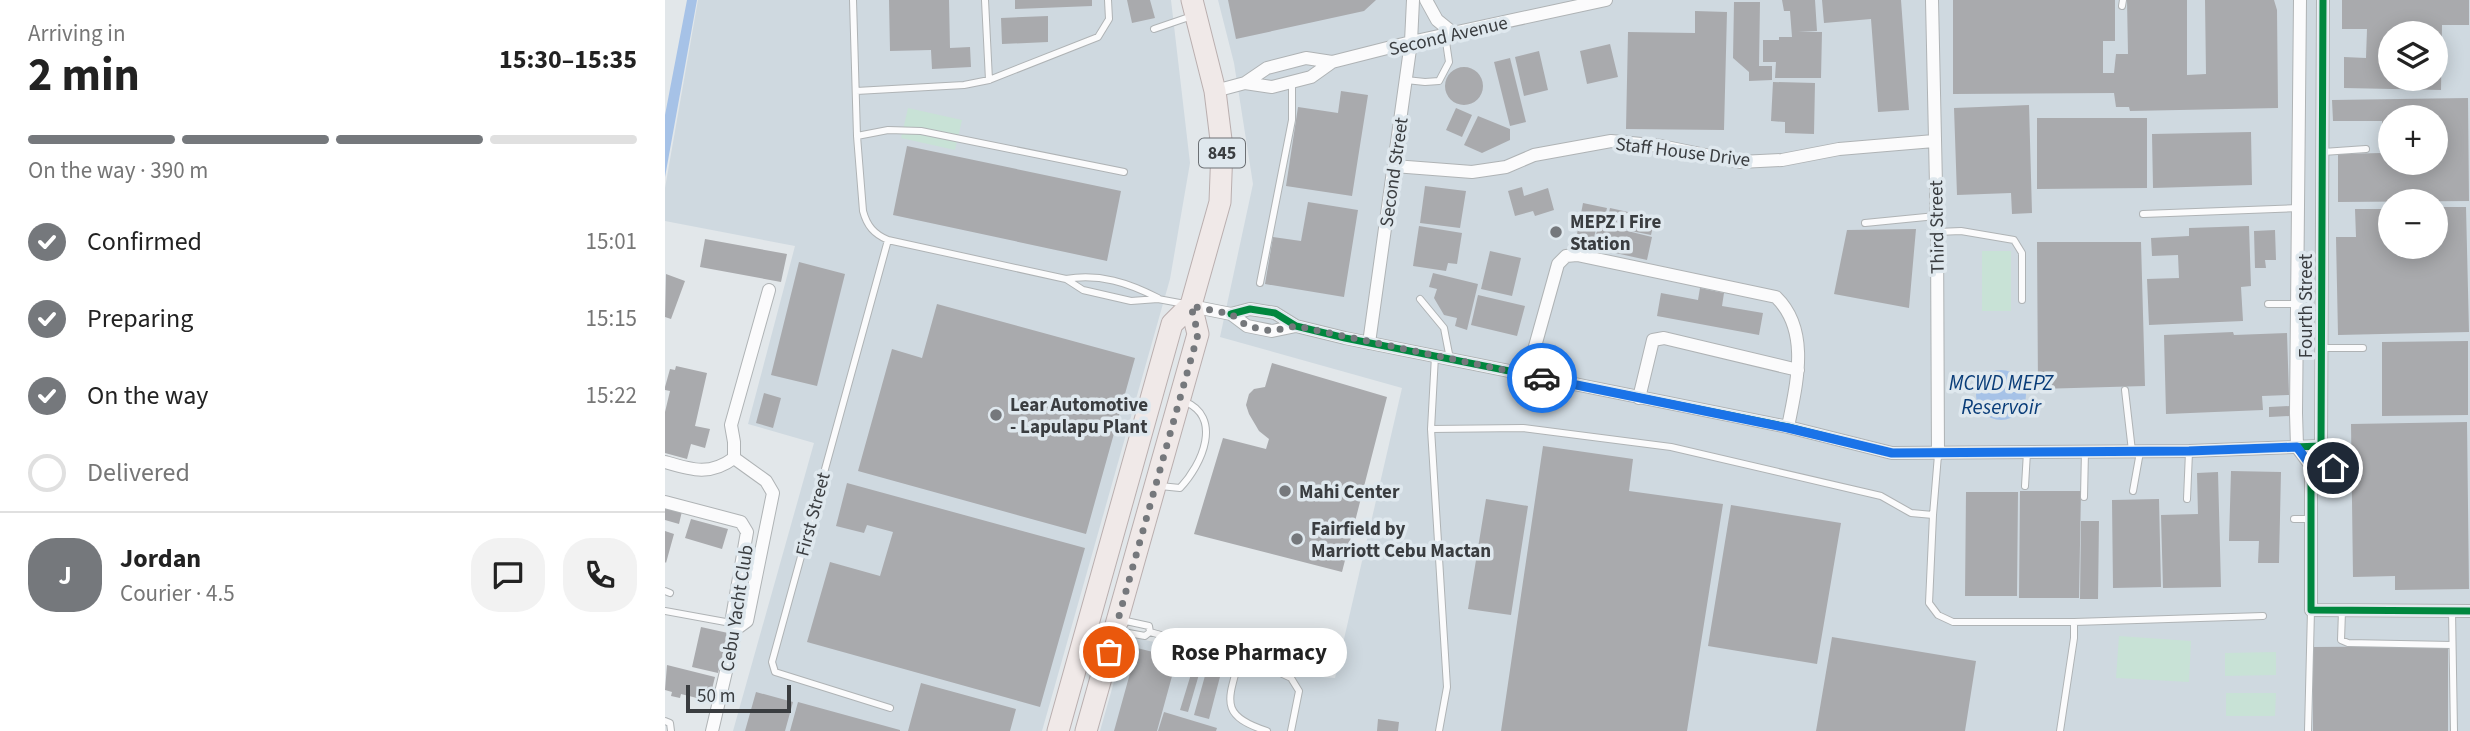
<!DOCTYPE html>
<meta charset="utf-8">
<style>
:root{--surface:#fff;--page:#f2f2f2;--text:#222;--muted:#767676;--line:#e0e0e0;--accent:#75787c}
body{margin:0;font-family:"Source Sans 3",sans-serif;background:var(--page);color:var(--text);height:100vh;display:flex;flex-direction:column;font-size:26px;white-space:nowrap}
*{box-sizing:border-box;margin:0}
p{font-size:23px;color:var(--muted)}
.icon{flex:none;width:38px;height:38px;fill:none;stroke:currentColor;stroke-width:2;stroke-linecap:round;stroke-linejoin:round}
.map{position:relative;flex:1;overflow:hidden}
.panel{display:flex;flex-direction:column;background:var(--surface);width:665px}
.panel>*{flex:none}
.tools{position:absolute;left:1713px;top:21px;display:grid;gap:14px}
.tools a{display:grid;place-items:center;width:70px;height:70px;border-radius:50%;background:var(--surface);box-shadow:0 4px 18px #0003;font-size:35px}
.scale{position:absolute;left:21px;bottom:18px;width:105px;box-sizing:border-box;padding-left:7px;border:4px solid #3a3d40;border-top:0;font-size:19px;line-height:24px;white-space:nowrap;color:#3a3d40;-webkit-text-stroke:5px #dfe8ee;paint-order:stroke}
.pin{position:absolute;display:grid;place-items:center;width:60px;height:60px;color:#fff;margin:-30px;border:4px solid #fff;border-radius:50%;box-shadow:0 2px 7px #0007}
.courier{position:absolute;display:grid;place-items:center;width:70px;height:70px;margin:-35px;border:5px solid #1a73e8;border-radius:50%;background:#fff;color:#222;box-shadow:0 2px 9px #0007}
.bubble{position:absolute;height:49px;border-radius:24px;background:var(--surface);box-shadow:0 4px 18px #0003;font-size:23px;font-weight:700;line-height:49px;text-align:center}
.summary em{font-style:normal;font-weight:700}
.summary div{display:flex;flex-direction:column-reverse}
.summary{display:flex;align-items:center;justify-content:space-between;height:119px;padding:0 28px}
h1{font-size:46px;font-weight:700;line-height:52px}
.bar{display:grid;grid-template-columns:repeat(4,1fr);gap:10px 7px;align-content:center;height:84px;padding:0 28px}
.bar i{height:9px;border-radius:5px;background:var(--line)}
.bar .current{background:var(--accent)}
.bar p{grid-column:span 4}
.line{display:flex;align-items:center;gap:18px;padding:0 28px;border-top:2px solid var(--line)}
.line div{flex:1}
.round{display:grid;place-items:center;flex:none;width:74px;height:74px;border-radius:28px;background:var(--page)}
ol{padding:0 28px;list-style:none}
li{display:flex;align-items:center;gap:21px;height:77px}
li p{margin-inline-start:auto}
li .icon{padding:7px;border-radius:50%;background:var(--accent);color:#fff;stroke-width:4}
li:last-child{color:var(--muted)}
li i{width:38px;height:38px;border:4px solid var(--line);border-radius:50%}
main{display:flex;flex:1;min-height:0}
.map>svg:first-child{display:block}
.built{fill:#cfd9e0;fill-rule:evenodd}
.green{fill:#c8e2d6}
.water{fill:#a6c2e7}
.building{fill:#a9aaad;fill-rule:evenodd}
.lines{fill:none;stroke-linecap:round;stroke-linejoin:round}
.lane-casing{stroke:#afb3b5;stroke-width:8}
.street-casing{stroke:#afb3b5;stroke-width:14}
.primary-casing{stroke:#baafaf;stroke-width:23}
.lane{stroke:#fbfbfc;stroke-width:6}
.street{stroke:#fbfbfc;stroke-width:12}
.primary{stroke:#f0e9e8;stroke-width:21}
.cycleway-casing{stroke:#dfe8ee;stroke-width:11}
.cycleway{stroke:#00873e;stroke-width:7}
.done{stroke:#75787c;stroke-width:7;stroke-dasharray:0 12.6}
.route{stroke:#1a73e8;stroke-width:9}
.poi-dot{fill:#75787c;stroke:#dfe8ee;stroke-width:2.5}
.labels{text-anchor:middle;stroke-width:7;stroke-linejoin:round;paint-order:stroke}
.shield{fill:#dfe8ee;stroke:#6c7074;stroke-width:2}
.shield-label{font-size:18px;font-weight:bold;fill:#3a3d40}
.street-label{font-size:19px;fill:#3a3d40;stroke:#dfe8ee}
.poi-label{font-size:19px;font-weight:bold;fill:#3a3d40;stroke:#dfe8ee;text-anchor:start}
.water-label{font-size:21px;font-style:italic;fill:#093c78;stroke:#dfe8ee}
</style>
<main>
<section class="panel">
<div class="summary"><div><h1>2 min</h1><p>Arriving in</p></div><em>15:30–15:35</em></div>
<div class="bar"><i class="current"></i><i class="current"></i><i class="current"></i><i></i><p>On the way · 390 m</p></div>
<ol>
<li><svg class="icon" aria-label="check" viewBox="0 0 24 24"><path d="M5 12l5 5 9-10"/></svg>Confirmed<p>15:01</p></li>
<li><svg class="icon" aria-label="check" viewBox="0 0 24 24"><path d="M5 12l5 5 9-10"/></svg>Preparing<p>15:15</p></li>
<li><svg class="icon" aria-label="check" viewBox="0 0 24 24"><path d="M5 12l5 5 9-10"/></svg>On the way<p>15:22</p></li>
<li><i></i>Delivered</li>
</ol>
<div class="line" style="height:126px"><b class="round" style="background:var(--accent);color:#fff">J</b><div><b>Jordan</b><p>Courier · 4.5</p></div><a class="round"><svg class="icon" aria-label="chat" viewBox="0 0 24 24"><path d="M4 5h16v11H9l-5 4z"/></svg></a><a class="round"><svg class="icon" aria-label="phone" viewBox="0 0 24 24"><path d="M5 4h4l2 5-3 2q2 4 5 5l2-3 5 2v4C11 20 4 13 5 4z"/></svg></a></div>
</section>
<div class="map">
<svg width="1805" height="731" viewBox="0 0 1805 731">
<rect width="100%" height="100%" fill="#e2e7ea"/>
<path class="built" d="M33 0H506L525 163 505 279 377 731H68L149 443 83 424 130 246 0 221V188Z
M553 0H1805V731H435L462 636 644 676 670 678 737 388 555 337 588 184 569 63ZM1726 33H1771V79H1726ZM1726 117H1771V163H1726ZM1726 201H1771V247H1726Z"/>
<path class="green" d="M243 108 297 120 290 150 236 138Z
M1317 251H1346V311H1317Z
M1454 636 1526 641 1524 682 1451 678Z
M1611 652V675L1560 676V653Z
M1561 693H1611L1610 716H1561Z"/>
<path class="water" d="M22 0H32L0 177V115Z
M1311 395a25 25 0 1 1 50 0a25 25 0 1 1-50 0Z"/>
<path class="building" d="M224 0H284L285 48 305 47 306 67 267 69 266 50 225 51Z
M350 0H427V6L350 9Z
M462 0H485L490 18 467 23Z
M563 0H711L699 11 571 39Z
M1117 0H1150L1152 31 1133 32H1157L1156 78H1110L1111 62H1098V40H1114V37H1127L1125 11H1119Z
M1157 0H1236L1244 110 1213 112 1206 19 1159 23Z
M1288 0H1450V41H1438V73H1449L1451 54H1463L1462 0H1522V75L1541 74 1540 0H1609L1612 10 1613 108 1465 111 1464 107H1451L1449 93 1288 94Z
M1677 0H1804V25H1777L1776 90 1679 88V57L1701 58 1702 29H1677ZM1726 33H1771V79H1726Z
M1069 2H1095L1094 66H1107V80L1084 81V72L1068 58Z
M1030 11 1062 12 1059 130 961 129 963 32 1030 33Z
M383 16V42L337 44 336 18Z
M945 44 953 77 922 84 915 51Z
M874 51 883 90 859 96 850 57Z
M845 58 861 122 845 126 829 62Z
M780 86a19 19 0 1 1 38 0a19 19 0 1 1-38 0Z
M1108 82 1150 83 1149 134 1120 133V122L1106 121Z
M676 91 703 95 687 196 621 186 633 107 673 113Z
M1803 98 1804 201 1673 202V154L1717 153V121H1668L1667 100ZM1726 117H1771V163H1726Z
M1364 105 1367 213 1347 214 1346 193 1292 195 1289 108Z
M791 108 807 115 797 137 781 130Z
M813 116 845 129V140L817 153 799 145Z
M1372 118H1482V188L1372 189Z
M1586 132 1587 185 1488 188 1487 134Z
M242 146 456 191 442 261 228 215Z
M760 186 801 191 795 228 755 223Z
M857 187 859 196 883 188 889 210 870 216 868 211 850 216 843 191Z
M643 202 693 210 679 297 600 284 608 237 636 241Z
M918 203 942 208 938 225 941 226 945 208 990 218 986 235 946 227 987 237 982 260 928 248 935 218 932 223 915 219Z
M1771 207H1801L1804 332 1673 335 1671 237H1691L1690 209H1726V247H1771Z
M915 221 932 225 927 246 910 242Z
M754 226 797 233 792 264 783 263 781 271 748 266Z
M1584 226 1586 286 1576 287 1578 321 1484 325 1482 279 1514 278 1513 255 1487 256 1486 238 1524 236V228Z
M1251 229 1244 308 1169 294 1182 230Z
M1610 230 1611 260H1600L1601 268H1590L1589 231Z
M40 239 122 254 116 282 35 267Z
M1372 242H1476L1480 386 1373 389Z
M825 251 856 258 847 296 816 289Z
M134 262 180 274 152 386 106 375Z
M768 273 813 284 802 330 790 326 792 318 779 315 769 298 772 289 764 287Z
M1 274 20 281 6 319 0 317Z
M1035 288 1059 293 1057 306 1098 313 1094 335 992 316 996 293 1033 300Z
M813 295 860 306 852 336 806 325Z
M272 304 470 358 421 534 193 471 227 349 257 358Z
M1568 332 1569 335 1622 333 1624 395 1597 396 1598 410 1501 414 1499 335Z
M1803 341V415L1717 416V342Z
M607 363 722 397 677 572 529 534 558 438 601 449 604 439 594 431 584 414 581 405 584 394 589 389 600 387Z
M11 366 42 373 30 426 45 429 40 448 26 444 22 459 0 453V412L5 391 0 390V387L5 369 10 370Z
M99 393 116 398 108 428 91 423Z
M1625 406V416L1604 417V407Z
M1802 422 1804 589 1730 590V576L1688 577 1686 424Z
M878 446 968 459 964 491 1058 504 1022 731H836Z
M1566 471 1616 472 1614 563H1593L1594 541H1564Z
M1553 472 1556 587 1498 588 1496 515 1533 514 1532 473Z
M182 483 420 548 375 707 142 642 165 562 215 576 228 532 202 525 199 533 171 526Z
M1355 491H1416L1414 598H1354Z
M1301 492H1353L1352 596H1300Z
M821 499 863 506 846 615 803 609Z
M1494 499 1496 587 1448 588 1447 500Z
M0 503 18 507 14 524 0 520Z
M1066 505 1176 523 1152 664 1043 646Z
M26 519 63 529 57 549 20 538Z
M1416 521H1434L1433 599H1415Z
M0 531 9 534 1 563 0 562Z
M36 627 63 633 53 673 27 667Z
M1167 637 1311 661 1300 731H1151Z
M1783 646V731H1648V647Z
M472 648 512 658 492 731H449Z
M530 661 537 664 523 712 515 710Z
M2 665 50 677 44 701 16 694 15 698 6 696 7 692 0 690Z
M543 665 557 669 544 719 529 715Z
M256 683 351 709 345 731H243Z
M91 692 128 702 120 731H80Z
M133 702 235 730V731H125Z
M499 712 552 728 551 731H493Z
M713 719 734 722 733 731H712Z"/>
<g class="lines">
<defs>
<path id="lane" d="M188 0 192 136 198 211C202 226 209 234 223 240L401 279 418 290 466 301 493 299 520 304
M320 0 324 80
M1457 6 1458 0
M489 29 527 16
M741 80 760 82 774 81 784 62 780 35
M191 91 299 85 324 80 433 37 444 19 443 0
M192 136 223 130 256 131 459 172
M1658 152 1701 149
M1478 214 1633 208
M1200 223 1271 216
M1272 232 1296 231 1349 240 1357 253V300
M223 240 107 662 110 672 225 708
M401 279C434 273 464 283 493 298
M595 283 627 120V82
M755 299 779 328 785 359
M1603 304H1632
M1656 348H1698
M770 356 766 429 782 687 774 731
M1460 390 1467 451
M766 429 858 428 1006 447 1216 496 1246 513 1268 515
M1273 455 1268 515 1264 603 1273 615 1288 622H1409V638L1395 731
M1646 471 1682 466
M495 486 515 488C537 465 559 416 518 401
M1360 486 1362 452
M1468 491 1475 452
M1419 497 1420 451
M1522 499 1524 452
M1629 519H1646
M0 591 5 593
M0 611 66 623
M1677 611 1676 640 1683 643 1787 645
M1787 611 1789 731
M1409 622 1598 616
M459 625 461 621 484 626 485 632
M457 627 458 632 480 636 485 632 575 657 607 669 626 678 634 691 626 731
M575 657C564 699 552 715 602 731
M0 721 5 723 6 731
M1643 731 1646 610"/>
<path id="street" d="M761 0 772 20 788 33
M1267 0 1272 232 1273 454
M1635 0 1631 413 1632 447 1646 466
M1658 0 1656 446 1646 466V610L1805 611
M580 83 607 87 646 77 667 62 746 42 941 0
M550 91 580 83 602 68 641 58 667 62
M729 166 807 172 841 167 869 155 946 141 996 146 1075 162 1117 160 1174 149 1269 141
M526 306 566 314 582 326 607 331 631 326
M566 314 585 309 610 313 631 326 680 338 1123 427 1227 453 1524 451 1656 446
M704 343 746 42 748 0
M862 375 893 264 901 256 912 255 1111 297C1146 331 1131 385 1123 427
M974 398 988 340 999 338 1133 370
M69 458 101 481 108 493 82 621 71 629
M69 458V442L66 425 104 290
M0 462C27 470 45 476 69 458
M0 502 76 522 82 532 66 623 71 629 47 731"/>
<path id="primary" d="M393 731 507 324 526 305 555 202 557 148 550 91 527 0
M421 731 533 334 526 305"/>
</defs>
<use href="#lane" class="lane-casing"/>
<use href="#street" class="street-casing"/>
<use href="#primary" class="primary-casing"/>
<use href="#lane" class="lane"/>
<use href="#street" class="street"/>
<use href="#primary" class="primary"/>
<defs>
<path id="cycleway" d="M1658 0 1656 446 1646 466V610L1805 611
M566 314 585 309 610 313 631 326 680 338 1123 427 1227 453 1524 451 1656 446"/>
</defs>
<use href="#cycleway" class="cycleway-casing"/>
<use href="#cycleway" class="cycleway"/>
</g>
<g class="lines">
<path class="done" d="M444 652 533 334 526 306 566 314 582 326 607 331 631 326 877 378"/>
<path class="route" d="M877 378 1123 428 1227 453 1524 451 1632 447 1646 466V471L1668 468"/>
</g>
<g class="poi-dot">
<circle cx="891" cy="232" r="7"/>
<circle cx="331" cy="415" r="7"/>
<circle cx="620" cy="491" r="7"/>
<circle cx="632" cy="539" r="7"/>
</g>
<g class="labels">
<rect class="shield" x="534" y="138.5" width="46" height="29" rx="5"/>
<g class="shield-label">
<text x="557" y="159">845</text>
</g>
<g class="street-label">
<text transform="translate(783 35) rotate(-13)" y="7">Second Avenue</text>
<text transform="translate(1018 151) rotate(7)" y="7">Staff House Drive</text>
<text transform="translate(728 172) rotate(-82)" y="7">Second Street</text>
<text transform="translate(1271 227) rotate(-91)" y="7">Third Street</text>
<text transform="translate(1640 306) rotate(-90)" y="7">Fourth Street</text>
<text transform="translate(147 514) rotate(-75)" y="7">First Street</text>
<text transform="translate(71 608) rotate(-81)" y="7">Cebu Yacht Club</text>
</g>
<g class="poi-label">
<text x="905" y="228">MEPZ I Fire<tspan x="905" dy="22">Station</tspan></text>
<text x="345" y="411">Lear Automotive<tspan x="345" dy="22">- Lapulapu Plant</tspan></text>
<text x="634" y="498">Mahi Center</text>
<text x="646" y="535">Fairfield by<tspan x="646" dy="22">Marriott Cebu Mactan</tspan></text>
</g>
<g class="water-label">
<text x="1336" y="390">MCWD MEPZ<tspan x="1336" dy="24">Reservoir</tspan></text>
</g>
</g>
</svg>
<div class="tools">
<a><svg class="icon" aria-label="layers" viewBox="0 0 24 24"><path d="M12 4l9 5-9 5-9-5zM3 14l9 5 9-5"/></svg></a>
<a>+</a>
<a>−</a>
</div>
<div class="scale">50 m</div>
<div class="pin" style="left:444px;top:652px;background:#ea580c"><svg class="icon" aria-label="bag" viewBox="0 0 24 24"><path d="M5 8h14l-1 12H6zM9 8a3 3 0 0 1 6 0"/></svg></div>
<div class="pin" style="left:1668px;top:468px;background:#1f2937"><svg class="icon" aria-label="home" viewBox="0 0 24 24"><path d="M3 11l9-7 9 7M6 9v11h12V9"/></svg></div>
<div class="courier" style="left:877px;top:378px"><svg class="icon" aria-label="car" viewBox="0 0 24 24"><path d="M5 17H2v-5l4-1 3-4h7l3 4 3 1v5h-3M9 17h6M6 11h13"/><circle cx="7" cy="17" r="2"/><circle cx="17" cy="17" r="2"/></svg></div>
<div class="bubble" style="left:486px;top:628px;width:196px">Rose Pharmacy</div>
</div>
</main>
